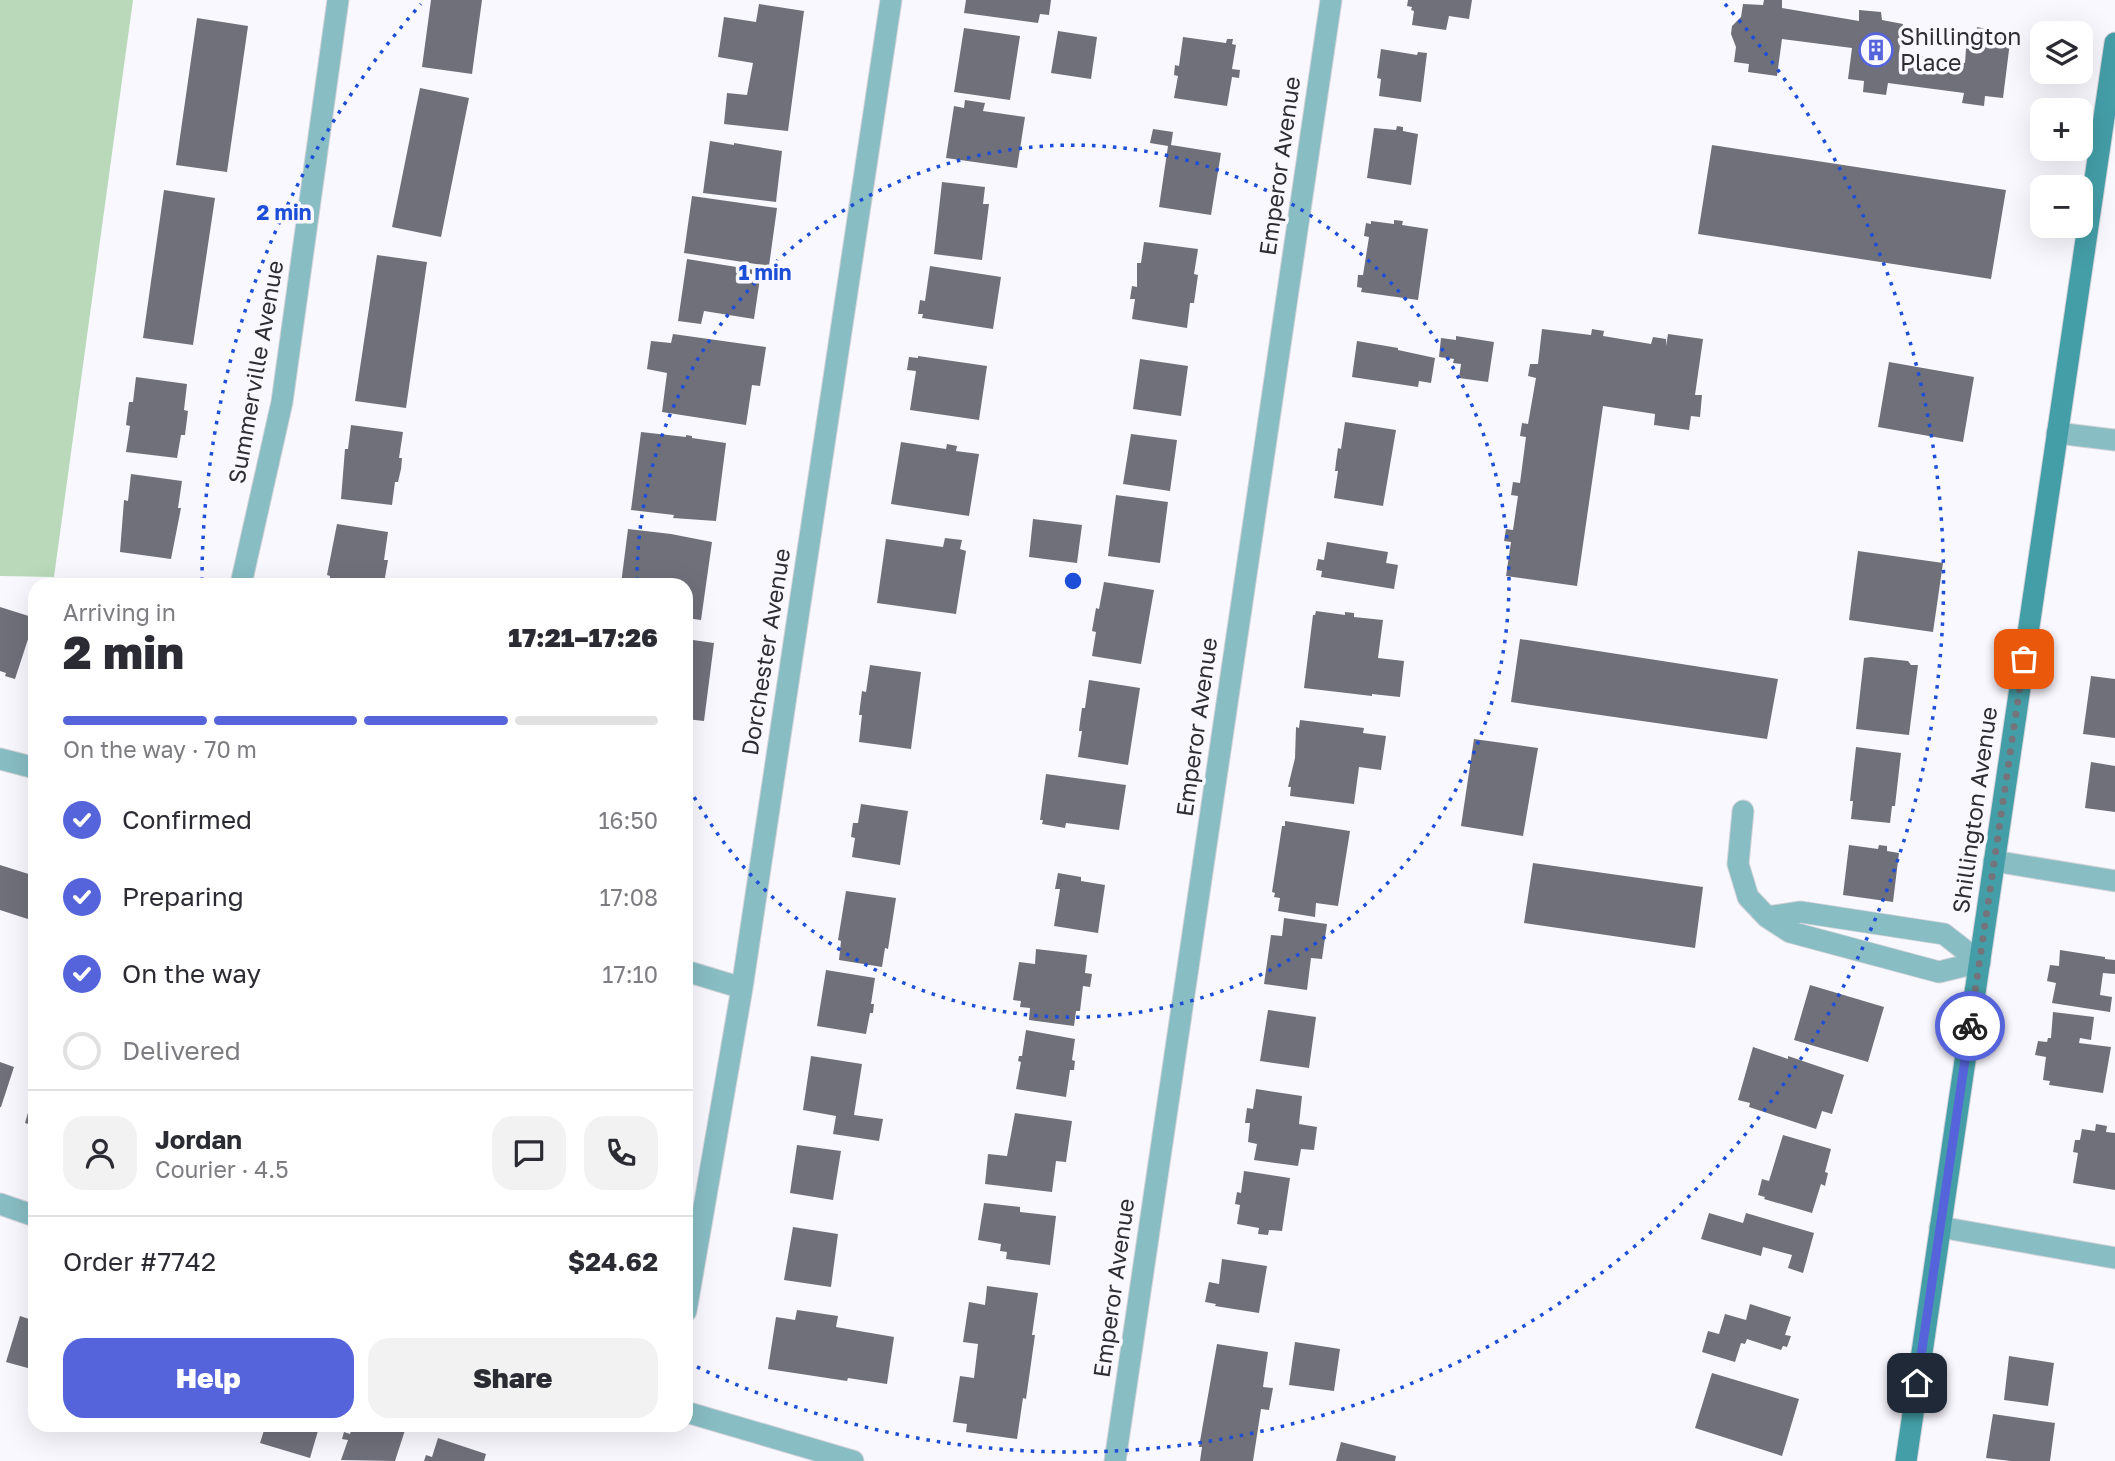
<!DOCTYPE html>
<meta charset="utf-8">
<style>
:root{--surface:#fff;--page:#f2f2f3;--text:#2b2b33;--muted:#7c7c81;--line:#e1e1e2;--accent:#5664db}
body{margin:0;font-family:"Golos Text",sans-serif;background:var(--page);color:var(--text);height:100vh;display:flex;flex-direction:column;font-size:26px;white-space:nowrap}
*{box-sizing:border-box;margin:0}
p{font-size:23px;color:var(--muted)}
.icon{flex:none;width:38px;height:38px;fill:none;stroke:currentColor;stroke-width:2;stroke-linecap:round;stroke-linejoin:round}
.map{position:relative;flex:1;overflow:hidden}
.panel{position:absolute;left:28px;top:578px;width:665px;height:854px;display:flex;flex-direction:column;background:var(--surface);border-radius:21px;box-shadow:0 7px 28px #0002}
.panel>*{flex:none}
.fabs{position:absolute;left:2030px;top:21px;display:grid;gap:14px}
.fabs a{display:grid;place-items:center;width:63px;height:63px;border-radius:14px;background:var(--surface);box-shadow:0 7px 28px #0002;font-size:35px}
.pin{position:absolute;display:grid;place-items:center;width:60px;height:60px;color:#fff;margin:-30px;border-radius:14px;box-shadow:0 4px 10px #0006}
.courier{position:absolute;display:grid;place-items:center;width:70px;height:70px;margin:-35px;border:5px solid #5664db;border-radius:50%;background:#fff;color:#222;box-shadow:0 2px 9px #0007}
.head em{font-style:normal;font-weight:800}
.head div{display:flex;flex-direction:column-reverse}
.head{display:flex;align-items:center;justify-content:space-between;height:119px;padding:0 35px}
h1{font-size:46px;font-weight:800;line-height:52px}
.bar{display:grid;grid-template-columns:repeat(4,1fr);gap:10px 7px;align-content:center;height:84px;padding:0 35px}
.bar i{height:9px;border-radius:5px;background:var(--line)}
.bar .selected{background:var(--accent)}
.bar p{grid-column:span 4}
.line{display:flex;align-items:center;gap:18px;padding:0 35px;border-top:2px solid var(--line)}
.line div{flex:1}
.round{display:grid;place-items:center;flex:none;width:74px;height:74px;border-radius:21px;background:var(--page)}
ol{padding:0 35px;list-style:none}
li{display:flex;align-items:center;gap:21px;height:77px}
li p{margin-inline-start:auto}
li .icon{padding:7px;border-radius:50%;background:var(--accent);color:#fff;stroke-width:4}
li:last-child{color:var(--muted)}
li i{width:38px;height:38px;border:4px solid var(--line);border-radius:50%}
.action{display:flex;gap:14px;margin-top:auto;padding:14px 35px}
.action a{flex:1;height:80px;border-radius:21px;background:var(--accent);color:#fff;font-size:28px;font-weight:800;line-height:80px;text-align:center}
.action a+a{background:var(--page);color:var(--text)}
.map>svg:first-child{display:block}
.green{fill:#b9d9ba}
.building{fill:#70707a}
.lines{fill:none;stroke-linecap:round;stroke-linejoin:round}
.lane-casing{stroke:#d5d3da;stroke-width:23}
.street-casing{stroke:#d5d3da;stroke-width:23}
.secondary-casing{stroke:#d5d3da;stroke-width:23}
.lane{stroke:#87bdc3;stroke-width:21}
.street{stroke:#87bdc3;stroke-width:21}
.secondary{stroke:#449ea7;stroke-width:21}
.done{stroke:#75747a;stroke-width:7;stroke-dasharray:0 12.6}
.route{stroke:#5664db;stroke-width:9}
.ring{fill:none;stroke:#1d4ed8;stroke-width:3.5;stroke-dasharray:3.5 7}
.labels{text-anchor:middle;stroke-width:7;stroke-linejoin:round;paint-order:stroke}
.poi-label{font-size:23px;fill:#2e2d32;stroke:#faf8ff;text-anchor:start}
.street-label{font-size:23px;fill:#2e2d32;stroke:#faf8ff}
.centre{fill:#1d4ed8;stroke:#faf8ff;stroke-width:3.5}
.ring-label{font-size:21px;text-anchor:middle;font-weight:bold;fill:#1d4ed8;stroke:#faf8ff;stroke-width:7;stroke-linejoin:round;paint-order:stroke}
</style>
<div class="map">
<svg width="2115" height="1461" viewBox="0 0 2115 1461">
<rect width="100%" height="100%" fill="#faf8ff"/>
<path class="green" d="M0 0H133L54 577 0 576Z"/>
<path class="building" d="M431 0H482L472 74 422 67Z
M966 0H1051L1049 15 1040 14 1038 23 964 13Z
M1408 0H1472L1469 19 1449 16 1446 30 1412 25 1414 11 1411 10 1412 7 1407 6Z
M1764 0H1782V8L1859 21V10L1881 12 1882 20 1903 24 1899 53 1965 63 1967 35 1976 36 1977 27 2011 34 2003 98 1985 96 1984 106 1962 103 1964 93 1888 83 1886 95 1863 92 1864 81 1848 79 1852 48 1782 39 1777 76 1748 72 1749 64 1734 62 1736 47 1731 34 1732 26 1741 17 1743 4 1763 5Z
M759 4 804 11 788 131 724 124 727 93 747 95 753 63 718 57 724 17 756 22Z
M197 18 248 26 227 172 176 165Z
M964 28 1020 36 1010 100 954 92Z
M1058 31 1097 37 1091 79 1051 73Z
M1183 37 1226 43 1227 39H1233L1232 44 1236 45 1232 69 1240 70 1239 78 1232 77 1227 106 1174 98 1178 76 1174 75 1175 65 1179 66Z
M1381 49 1417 55 1418 52 1427 53 1421 102 1379 96 1381 79 1377 78Z
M420 88 469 98 441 237 392 227Z
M965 100 985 103 983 111 1025 117 1017 168 946 158 954 106 964 108Z
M1397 126 1403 127V131L1418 134 1411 185 1367 178 1374 128 1396 130Z
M1153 129 1173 132 1171 145 1221 153 1211 215 1159 207 1168 146 1150 143Z
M710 141 734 145V143L782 151 776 202 703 193Z
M1712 145 2006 190 1991 279 1698 234Z
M942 182 985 187 983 204H989L982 260 934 254Z
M164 190 215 198 193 345 143 338Z
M692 196 777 208 769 266 684 253Z
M1394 220 1403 221 1402 225 1428 229 1418 300 1361 292 1362 288 1357 287 1358 275H1363L1369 237 1364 236 1366 223 1371 224V221L1394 224Z
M1144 242 1198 249 1194 274 1198 275 1194 303H1190L1187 328 1132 319 1135 299H1130L1132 286 1137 287V263H1141Z
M377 255 427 262 406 408 355 401Z
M687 259 761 271 754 319 704 311 701 324 678 321Z
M930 266 1001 277 993 329 922 318 923 314H918L920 300 925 301Z
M1542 329 1591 335 1592 329 1604 331 1603 336 1651 344 1653 337 1666 339V346L1668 334 1703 339 1695 395H1702L1700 417 1691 416 1689 430 1654 425 1655 414 1603 406 1577 586 1506 576 1511 542 1504 541 1506 529 1513 530 1518 496 1511 495 1513 482 1520 483 1526 437 1520 436 1522 423 1528 424 1536 378 1528 376 1530 364H1538Z
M673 334 766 347 760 386 752 385 746 425 662 412 667 373 647 369 651 341 671 343Z
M1456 336 1494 342 1488 382 1459 378 1461 364 1453 363 1454 359 1439 357 1441 338 1456 340Z
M1357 341 1398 348V350L1435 358 1431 383 1419 381 1418 387 1352 377Z
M918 356 987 366 979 420 910 410 916 371 907 370 909 357 918 358Z
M1140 359 1188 366 1181 416 1133 409Z
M1889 362 1974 377 1963 442 1878 427Z
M136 377 187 384 184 410 188 411 185 435H181L177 458 126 452 130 426 126 425 129 402H133Z
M1345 422 1396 430 1383 506 1334 498 1338 471H1335L1336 462 1338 448 1341 449Z
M351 425 403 432 399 458H402L401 469 398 482H395L392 505 341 499 345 449H348Z
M641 432 686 437V435L692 436V438L726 443 716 521 673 518 674 515 631 510Z
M1131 434 1177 440 1170 491 1123 484Z
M901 442 946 449 947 444 957 446 956 451 979 454 969 516 891 504Z
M131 474 182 481 178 508H181L171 559 120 552 124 500 128 501Z
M1116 495 1168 502 1160 563 1108 556Z
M1033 519 1082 525 1077 563 1029 557Z
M337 524 388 532 384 560H388L384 583 329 584 330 576 327 575Z
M628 529 671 534 712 542 701 620 686 618V584H621Z
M945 538 962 540 960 549 966 551 956 614 877 603 886 539 943 547Z
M1327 542 1388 552 1386 563 1398 565 1394 589 1321 577 1322 571 1316 570 1318 559 1324 560Z
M1858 551 1943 563 1933 632 1849 620Z
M1104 582 1154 590 1141 664 1092 656 1096 632 1092 631 1096 608 1099 609Z
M0 607 35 618 15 679 5 676 6 673 0 671Z
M1316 611 1345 615V612L1354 613V617L1383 620 1378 658 1404 661 1400 697 1372 694V696L1304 688 1313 615H1315Z
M686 639 714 643 704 721 686 719Z
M1520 639 1778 679 1767 739 1511 702Z
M1871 657 1908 661 1911 665H1918L1909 735 1856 729 1864 658Z
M870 665 921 672 911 749 859 742 862 715H859L862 691 866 692Z
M2091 676 2115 679V738L2083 734Z
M1089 680 1140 688 1128 765 1078 757 1082 731H1079L1080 722 1082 708H1085Z
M1300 720 1364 728 1363 733 1386 736 1381 770 1359 767 1354 804 1290 796 1291 787H1288L1295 758 1296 727 1299 728Z
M1474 739 1538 748 1523 836 1461 826Z
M1856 747 1901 753 1895 806H1892L1890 823 1851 819 1853 801H1850Z
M2091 762 2115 766V812L2085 808Z
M1046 774 1126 785 1119 830 1066 823 1065 828 1042 824 1043 820H1040Z
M861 804 908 811 900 865 852 857 855 838 851 837 853 823H858Z
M1285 821 1350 831 1338 906 1316 903 1315 917 1278 911 1280 898 1274 897 1275 893 1272 892 1282 826H1285Z
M1849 845 1878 849 1879 845 1887 846V851L1899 853 1893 902 1843 895Z
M1533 863 1703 887 1695 948 1524 923Z
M0 865 35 876 34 921 0 910Z
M1058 873 1081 877V881L1105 885 1098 933 1054 926 1060 889H1055Z
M846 891 896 898 888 949 885 948 882 967 839 960 841 941 838 940Z
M1284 918 1327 924 1322 959 1311 958 1307 990 1264 984 1271 935 1282 936Z
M1036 949 1087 955 1085 973 1092 974 1090 987 1083 986 1080 1011H1076L1074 1026 1029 1020 1030 1008 1020 1007 1021 1001 1013 1000 1019 962 1035 964Z
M2060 950 2105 957V959L2115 960V974L2103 973 2100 995 2112 997 2110 1012 2052 1003 2056 983 2047 981 2050 965 2059 966Z
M826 970 875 978 871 1004H874L873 1013H870L866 1034 817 1026Z
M1810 985 1884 1007 1868 1062 1794 1040Z
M1268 1010 1316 1017 1309 1068 1260 1061Z
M2053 1012 2094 1017 2091 1040 2080 1038 2079 1043 2111 1047 2103 1093 2049 1085 2050 1081 2043 1080 2046 1057 2035 1055 2038 1041 2047 1042 2048 1038H2051Z
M1026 1030 1075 1039 1072 1060 1075 1061 1074 1070H1070L1066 1097 1016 1089 1021 1062 1018 1061 1019 1056H1022Z
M1753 1047 1788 1059V1056L1844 1075 1832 1114 1822 1111 1816 1129 1749 1107 1750 1103 1738 1100Z
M811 1056 862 1064 854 1115 883 1119 879 1141 833 1134 836 1116 803 1110Z
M0 1062 14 1067 1 1107H0Z
M1256 1089 1302 1096 1299 1124 1317 1127 1314 1150 1301 1149 1298 1166 1254 1160 1257 1144 1248 1142 1250 1123H1245L1247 1108 1253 1109Z
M34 1092 35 1093V1126L25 1123Z
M1015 1113 1072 1121 1066 1162 1056 1161 1052 1192 985 1184 988 1154 1007 1156Z
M2096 1124 2107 1126 2106 1132 2115 1133V1190L2073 1183 2078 1153 2073 1152 2075 1140H2080L2082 1129 2095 1131Z
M1783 1135 1831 1149 1825 1172 1828 1173 1825 1186 1821 1184 1812 1213 1764 1199 1765 1197 1758 1195 1762 1179 1769 1181Z
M797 1145 841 1151 833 1200 790 1193Z
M1244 1171 1290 1178 1282 1231 1269 1230 1268 1235 1258 1234 1259 1228 1237 1224 1240 1205 1235 1204 1237 1192 1241 1193Z
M984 1203 1020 1207V1212L1056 1216 1050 1265 1006 1259 1007 1252 1000 1251 1001 1244 978 1240Z
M1709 1213 1743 1223 1746 1213 1814 1233 1803 1273 1788 1268 1792 1255 1763 1247 1761 1256 1701 1239Z
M793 1227 838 1234 831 1287 784 1280Z
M1222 1259 1267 1266 1259 1313 1215 1306 1216 1304 1205 1302 1209 1282 1219 1284Z
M987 1286 1038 1293 1032 1335H1035L1026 1399 1023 1398 1017 1439 966 1432 967 1424 953 1422 960 1376 974 1378 978 1344 963 1342 969 1302 985 1305Z
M1750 1304 1791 1317 1785 1335 1791 1336 1787 1347 1783 1346 1781 1350 1747 1339 1745 1344 1741 1343 1735 1362 1702 1352 1708 1331 1719 1334 1725 1314 1746 1320Z
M797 1310 838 1316 836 1327 894 1337 887 1384 848 1378 847 1381 768 1369 776 1317 795 1320Z
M20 1316 35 1321V1370L6 1362Z
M1295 1342 1340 1349 1334 1391 1289 1385Z
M1217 1344 1268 1352 1263 1387 1273 1388 1269 1410 1261 1409 1253 1461H1200L1202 1447H1199Z
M2009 1356 2054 1363 2048 1406 2004 1400Z
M1712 1373 1799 1399 1782 1456 1695 1428Z
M1993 1414 2055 1423 2050 1461H2011L1986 1458Z
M266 1424H320L310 1458 260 1443Z
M353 1424H407L395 1461 341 1460 348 1440 342 1439 344 1432 350 1434Z
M438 1438 486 1454 484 1461H424L426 1455 432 1457Z
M1341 1442 1396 1456 1395 1461H1336Z"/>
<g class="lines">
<defs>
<path id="lane" d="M1743 811 1738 864 1748 897 1767 917 1790 932 1939 972 1980 962
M1767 917 1801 912 1944 934 1980 962
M1940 1227 2115 1258"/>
<path id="street" d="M2057 433 2115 440
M241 584 282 402 338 0
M0 759 35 768
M1994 861 2115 881
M686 971 742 988
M0 1204 35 1216
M686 1311 742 988 891 0
M686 1412 853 1461
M1115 1461 1331 0"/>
<path id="secondary" d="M1906 1461 2115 43"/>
</defs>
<use href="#lane" class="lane-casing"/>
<use href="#street" class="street-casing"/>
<use href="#secondary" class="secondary-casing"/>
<use href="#lane" class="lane"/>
<use href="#street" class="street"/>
<use href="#secondary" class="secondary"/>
</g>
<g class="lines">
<path class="done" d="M1970 1026 2024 659"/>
<path class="route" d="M1917 1383 1970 1026"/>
</g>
<g class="ring">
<path d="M637 581A436 436 0 1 1 686 782"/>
<path d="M202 581A871 871 0 0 1 421 4M1725 4A871 871 0 0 1 691 1364"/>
</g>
<defs>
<symbol id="building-ring" viewBox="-11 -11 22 22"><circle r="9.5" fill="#faf8ff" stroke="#5664db" stroke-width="1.5"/><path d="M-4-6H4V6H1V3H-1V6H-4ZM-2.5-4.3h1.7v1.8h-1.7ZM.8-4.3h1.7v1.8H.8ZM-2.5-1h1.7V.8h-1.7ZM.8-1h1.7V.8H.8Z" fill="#5664db"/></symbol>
</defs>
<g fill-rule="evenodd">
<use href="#building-ring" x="1857" y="31" width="38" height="38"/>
</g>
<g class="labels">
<g class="poi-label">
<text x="1900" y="45">Shillington<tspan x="1900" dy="26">Place</tspan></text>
</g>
<g class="street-label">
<text transform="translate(1280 166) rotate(-82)" y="8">Emperor Avenue</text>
<text transform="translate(256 372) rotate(-80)" y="8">Summerville Avenue</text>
<text transform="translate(766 652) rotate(-81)" y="8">Dorchester Avenue</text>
<text transform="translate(1197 727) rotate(-82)" y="8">Emperor Avenue</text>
<text transform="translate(1975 810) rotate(-82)" y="8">Shillington Avenue</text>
<text transform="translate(1114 1288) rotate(-82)" y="8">Emperor Avenue</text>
</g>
</g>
<circle cx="1073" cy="581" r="10" class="centre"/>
<g class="ring-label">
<text x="284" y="220">2 min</text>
<text x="765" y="280">1 min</text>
</g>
</svg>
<div class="fabs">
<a><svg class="icon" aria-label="layers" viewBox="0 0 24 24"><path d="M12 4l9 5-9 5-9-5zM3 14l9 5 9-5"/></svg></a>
<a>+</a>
<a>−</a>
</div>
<div class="pin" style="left:2024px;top:659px;background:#ea580c"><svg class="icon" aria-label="bag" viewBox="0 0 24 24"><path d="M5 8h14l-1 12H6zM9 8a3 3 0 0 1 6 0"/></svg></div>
<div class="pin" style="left:1917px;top:1383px;background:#1f2937"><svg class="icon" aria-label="home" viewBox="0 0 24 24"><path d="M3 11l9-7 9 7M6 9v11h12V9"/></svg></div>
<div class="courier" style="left:1970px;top:1026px"><svg class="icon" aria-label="bike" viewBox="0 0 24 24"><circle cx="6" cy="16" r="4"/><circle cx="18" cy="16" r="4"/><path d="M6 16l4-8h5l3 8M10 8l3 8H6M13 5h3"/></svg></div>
<section class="panel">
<div class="head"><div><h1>2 min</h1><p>Arriving in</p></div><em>17:21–17:26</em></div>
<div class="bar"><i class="selected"></i><i class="selected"></i><i class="selected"></i><i></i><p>On the way · 70 m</p></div>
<ol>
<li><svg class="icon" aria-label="check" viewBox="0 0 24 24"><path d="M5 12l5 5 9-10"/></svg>Confirmed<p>16:50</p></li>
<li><svg class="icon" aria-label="check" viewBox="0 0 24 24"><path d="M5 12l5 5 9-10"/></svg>Preparing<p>17:08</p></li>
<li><svg class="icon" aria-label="check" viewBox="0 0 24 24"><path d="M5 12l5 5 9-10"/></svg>On the way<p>17:10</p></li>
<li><i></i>Delivered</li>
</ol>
<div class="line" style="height:126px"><a class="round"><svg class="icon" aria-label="person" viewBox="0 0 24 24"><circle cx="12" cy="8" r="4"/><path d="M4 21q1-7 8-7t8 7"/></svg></a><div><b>Jordan</b><p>Courier · 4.5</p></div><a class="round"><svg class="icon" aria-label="chat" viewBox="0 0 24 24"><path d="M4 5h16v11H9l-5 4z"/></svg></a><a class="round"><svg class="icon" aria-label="phone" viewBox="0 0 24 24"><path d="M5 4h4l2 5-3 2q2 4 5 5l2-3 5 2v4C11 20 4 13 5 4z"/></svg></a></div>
<div class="line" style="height:91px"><div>Order #7742</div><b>$24.62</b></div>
<div class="action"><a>Help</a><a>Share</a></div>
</section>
</div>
